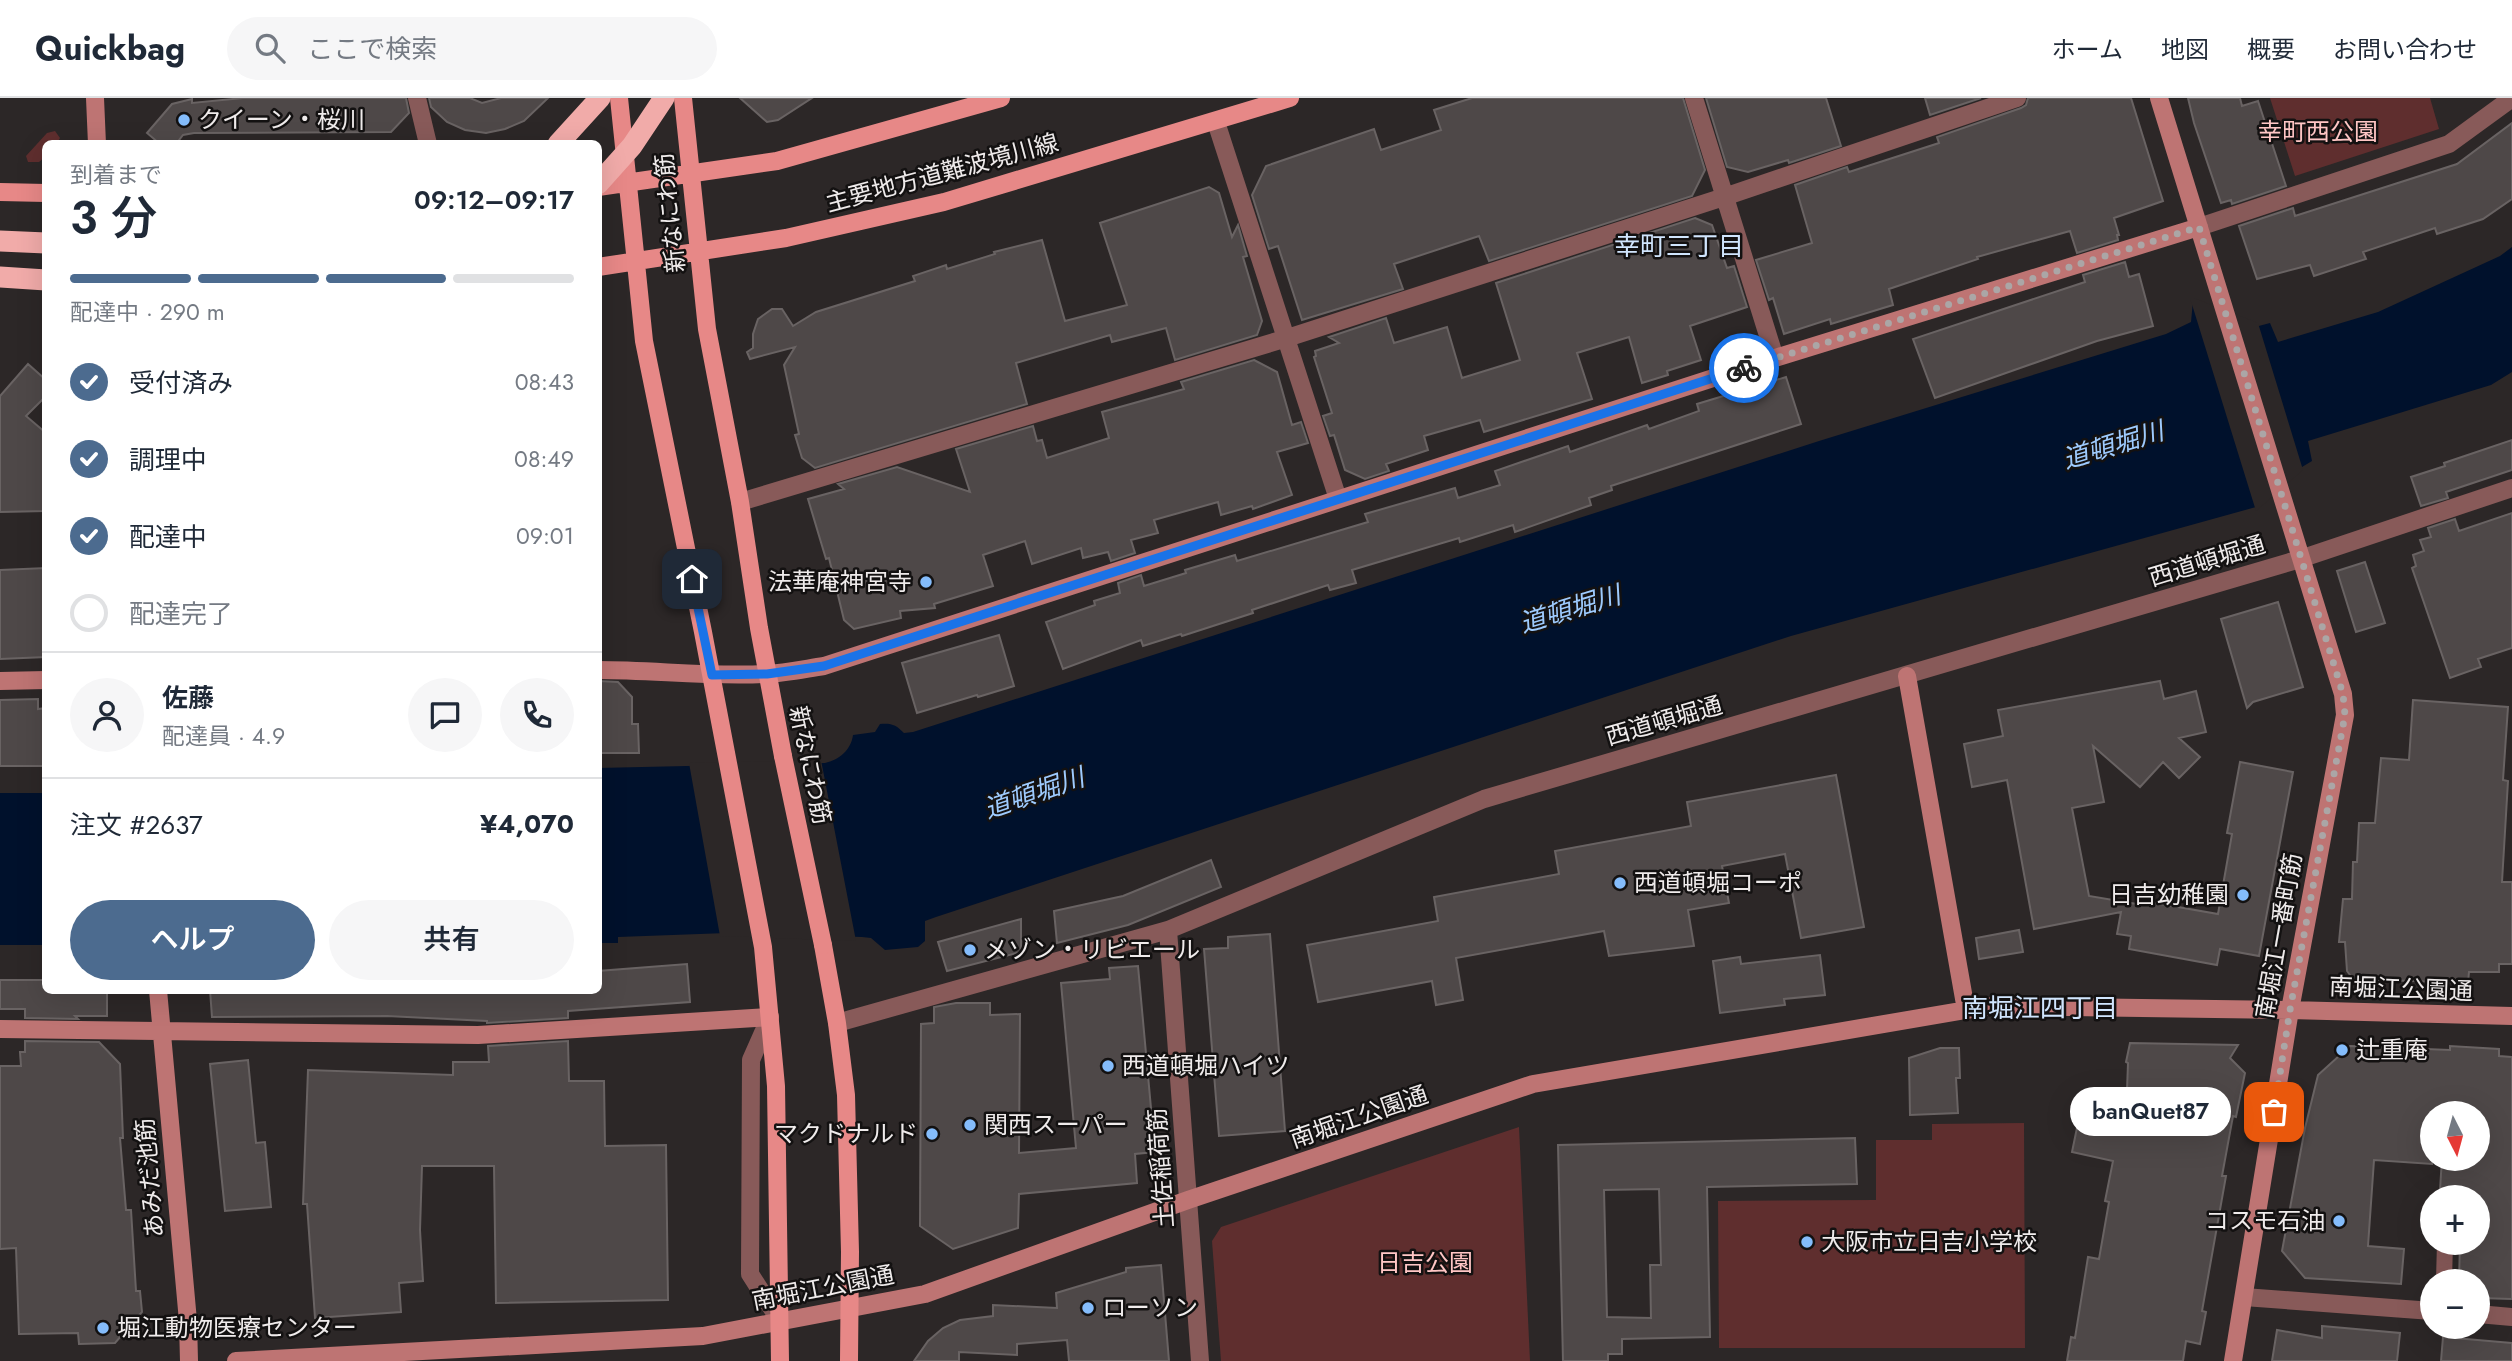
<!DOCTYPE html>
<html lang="ja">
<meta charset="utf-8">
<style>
:root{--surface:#fff;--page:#f6f6f7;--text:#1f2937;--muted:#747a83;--line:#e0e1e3;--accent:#4c6b8f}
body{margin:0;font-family:Jost,"Noto Sans JP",sans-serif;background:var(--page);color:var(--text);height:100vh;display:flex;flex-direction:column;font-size:26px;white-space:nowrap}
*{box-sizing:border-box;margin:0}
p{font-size:23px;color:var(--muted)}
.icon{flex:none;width:38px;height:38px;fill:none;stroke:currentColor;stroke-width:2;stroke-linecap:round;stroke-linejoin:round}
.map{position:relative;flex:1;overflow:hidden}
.sheet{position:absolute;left:42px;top:42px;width:560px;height:854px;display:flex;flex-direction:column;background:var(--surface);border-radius:10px;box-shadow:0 7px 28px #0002}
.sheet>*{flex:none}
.needle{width:46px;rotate:174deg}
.controls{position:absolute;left:2420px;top:1003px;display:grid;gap:14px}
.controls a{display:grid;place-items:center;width:70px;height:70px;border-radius:50%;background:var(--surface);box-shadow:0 7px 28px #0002;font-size:35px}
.pin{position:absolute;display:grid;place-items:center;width:60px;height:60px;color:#fff;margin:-30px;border-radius:14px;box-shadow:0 4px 10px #0006}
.courier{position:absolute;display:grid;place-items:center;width:70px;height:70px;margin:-35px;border:5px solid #1a73e8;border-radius:50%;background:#fff;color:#222;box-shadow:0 2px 9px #0007}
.bubble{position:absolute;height:49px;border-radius:24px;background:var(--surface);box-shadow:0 7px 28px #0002;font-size:23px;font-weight:600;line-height:49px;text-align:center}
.headline em{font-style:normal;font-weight:600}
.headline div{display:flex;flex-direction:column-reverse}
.headline{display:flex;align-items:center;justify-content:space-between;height:119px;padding:0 28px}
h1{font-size:46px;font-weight:600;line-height:52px}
.bar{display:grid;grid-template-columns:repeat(4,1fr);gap:10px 7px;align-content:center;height:84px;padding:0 28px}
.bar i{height:9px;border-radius:5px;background:var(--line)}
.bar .current{background:var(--accent)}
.bar p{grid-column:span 4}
.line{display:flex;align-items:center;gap:18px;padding:0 28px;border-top:2px solid var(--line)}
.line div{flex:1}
.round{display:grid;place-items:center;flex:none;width:74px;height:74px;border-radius:37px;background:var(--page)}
ol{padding:0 28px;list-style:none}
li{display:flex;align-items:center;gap:21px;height:77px}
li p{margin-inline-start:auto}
li .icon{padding:7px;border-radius:50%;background:var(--accent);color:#fff;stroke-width:4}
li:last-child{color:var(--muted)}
li i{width:38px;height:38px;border:4px solid var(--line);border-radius:50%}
.primary-button{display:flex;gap:14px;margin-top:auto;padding:14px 28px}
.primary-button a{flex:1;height:80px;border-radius:42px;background:var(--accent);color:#fff;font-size:28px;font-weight:600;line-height:80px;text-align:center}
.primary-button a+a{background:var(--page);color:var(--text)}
header{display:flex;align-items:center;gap:42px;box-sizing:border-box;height:98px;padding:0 35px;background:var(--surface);border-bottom:2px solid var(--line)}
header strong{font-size:33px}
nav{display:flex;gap:38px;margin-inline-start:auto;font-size:24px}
.search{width:490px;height:63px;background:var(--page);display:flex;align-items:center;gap:18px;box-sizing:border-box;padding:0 24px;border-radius:38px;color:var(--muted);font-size:26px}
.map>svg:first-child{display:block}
.green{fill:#5f2e2e}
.water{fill:#00112c}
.pier{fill:#2c2727}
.building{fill:#4e4848;stroke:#696363;stroke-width:2;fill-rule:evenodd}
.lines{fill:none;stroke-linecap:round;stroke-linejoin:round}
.lane{stroke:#885a59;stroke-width:16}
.street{stroke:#885a59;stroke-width:18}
.secondary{stroke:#be7473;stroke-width:18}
.primary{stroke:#e78887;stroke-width:18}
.highway{stroke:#f1aba9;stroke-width:21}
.primary-bridge{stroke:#e78887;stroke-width:18}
.highway-bridge{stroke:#f1aba9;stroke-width:21}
.done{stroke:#aba6a6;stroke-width:7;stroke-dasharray:0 12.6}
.route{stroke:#1a73e8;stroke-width:9}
.poi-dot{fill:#84bcfb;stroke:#131111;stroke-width:2.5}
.labels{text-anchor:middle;stroke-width:5;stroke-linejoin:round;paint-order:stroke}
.poi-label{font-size:24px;fill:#efebeb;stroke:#131111;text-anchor:start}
.park-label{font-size:24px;fill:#ffc6c5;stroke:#131111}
.street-label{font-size:24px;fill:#efebeb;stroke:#131111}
.neighbourhood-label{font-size:26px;fill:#d0e5fd;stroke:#131111}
.water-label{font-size:26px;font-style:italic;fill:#9ecbfe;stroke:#131111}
</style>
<header>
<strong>Quickbag</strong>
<div class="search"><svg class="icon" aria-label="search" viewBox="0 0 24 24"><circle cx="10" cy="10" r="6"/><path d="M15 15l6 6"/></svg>ここで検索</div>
<nav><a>ホーム</a><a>地図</a><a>概要</a><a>お問い合わせ</a></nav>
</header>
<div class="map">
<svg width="2512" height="1263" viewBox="0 0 2512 1263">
<rect width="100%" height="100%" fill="#2c2727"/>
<path class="green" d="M2270 0H2430L2439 31 2295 78Z
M55 33 60 40 57 45 46 46 45 59 39 64H28L26 58 47 35Z
M2024 1025 2025 1250H1719L1718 1103 1876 1102V1042H1932V1026Z
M1519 1029 1530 1263H1221L1212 1143 1221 1129Z"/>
<path class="water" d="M2512 149V274L2491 287 2308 343 2312 363 2297 372 2256 409 1791 538 936 819 925 823V843L918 849 885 852 871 840 862 839 727 835 618 839V845H599L598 670 825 665C839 662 851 652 853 637L875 634 880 626C892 625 896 627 904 635L913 634 1819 343 2166 236 2191 224 2193 203 2255 229 2270 225 2278 244 2378 214 2500 158Z
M0 695H45V847H0Z"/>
<path class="pier" d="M2190 200H2194L2258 225 2303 372 2256 413Z
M821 662 856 843 720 838 689 665Z"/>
<path class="building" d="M243 0H406L409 15 391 34 194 35 183 37 176 46H160L147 35 172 6 192 1V5Z
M429 0H470L482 5 501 0H548L524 23 505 31 486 35 465 32 447 24 431 9Z
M740 0H812L778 22 767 24Z
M1472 0H1683L1705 72 1692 98 1489 163 1479 138 1394 166 1403 191 1302 222 1278 148 1269 151 1252 97 1266 68 1374 31 1381 52 1441 32 1434 12Z
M1706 0H1826L1841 48 1789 65 1788 62 1748 74 1727 69Z
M1925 0H1981L1930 17Z
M2028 0H2131L2163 103 2114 120 2119 137H2117L2118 142 2077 155 2070 133 1977 159 1978 161 1889 191 1893 207 1831 226 1830 221 1784 236 1773 200 1769 202 1756 162 1812 145 1795 87 1847 69 1849 74 1939 45 1937 39 2021 10 2026 7Z
M2188 0H2240L2242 8 2258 3 2286 88 2232 106 2231 102 2221 105 2194 25Z
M2512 25V101L2483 121 2437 136 2435 130 2363 154 2366 161 2314 178 2310 167 2257 181 2239 128 2293 110 2295 118 2457 66Z
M1209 89 1219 95 1232 139 1238 127 1247 158 1243 159 1262 223 1257 237 1175 262 1166 230 1112 244 1110 237 1016 265 1027 306 815 370 802 360 795 337 799 336 784 267 795 249 750 261 747 254 753 250V236L758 221 772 211H782L793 228 816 214 915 183 913 178 946 167 947 171 995 156 994 154 1042 142 1065 223 1127 207 1100 125Z
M1695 120 1712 127 1727 170 1734 168 1747 209 1690 228 1701 262 1667 273 1668 277 1642 285 1629 239 1577 255 1592 301 1484 334 1480 322 1424 338 1428 352 1386 366 1389 373 1365 381 1345 372 1334 337 1330 338 1323 318 1332 315 1314 259 1316 258 1315 253 1339 245 1329 239 1386 220 1394 245 1447 229 1462 280 1520 262 1496 185Z
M2125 164 2129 179 2139 176 2153 228 2097 243 1935 300 1913 241 2085 184 2083 177Z
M1254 262 1277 274 1292 327 1301 324 1308 345 1277 354 1292 397 1253 411 1252 408 1221 417 1218 404 1154 422 1158 435 1131 442 1135 455 1111 463 1108 454 1083 460 1081 450 1032 466 1025 443 983 457 993 488 934 506 935 510 900 513 901 520 854 531 844 522 829 460 826 461 808 401 844 391 838 386 897 369 970 394 956 351 1033 328 1037 343 1042 342 1047 360 1109 340 1102 314 1184 291 1181 284Z
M28 266 46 282V298L26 318 46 335V413L0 414V298Z
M1786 279 1801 326 1611 388 1612 392 1589 400 1591 407 1515 434 1513 427 1460 444 1459 440 1352 472 1356 485 1330 492 1328 487 1252 512 1253 515 1182 538 1181 536 1143 548 1141 542 1063 571 1046 524 1095 507 1094 503 1120 495 1118 485 1141 477 1144 488 1186 475 1185 472 1235 457 1237 463 1368 424 1365 416 1455 390 1458 400 1500 387 1495 373 1568 348 1570 354 1647 327 1649 331 1699 313 1697 306Z
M2512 342V372L2446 394 2448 400 2421 408 2411 379 2445 368 2444 365Z
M2512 415V550L2478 561 2481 569 2450 580 2412 470 2416 468 2413 457 2424 453 2420 442 2431 439 2428 430 2455 421 2459 433Z
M2365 464 2385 525 2356 534 2337 473Z
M46 470V559L0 561V472Z
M2278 504 2303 589 2253 604 2247 610 2221 521Z
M999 537 1014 588 978 599 977 597 917 615 902 565Z
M598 583 618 584 632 599V626H638L639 655H598Z
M2160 583 2164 601 2196 593 2206 634 2179 640 2200 659 2179 680 2163 664 2140 689 2093 648 2104 704 2072 710 2089 798 2137 806 2138 802 2218 816 2232 736 2227 735 2240 664 2293 674 2259 858 2220 851 2217 867 2129 851 2131 838 2117 836 2121 814 2034 831 2007 682 1972 689 1964 646 2003 638 1998 612Z
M38 601V611L46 610V668H0V602Z
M2413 602 2508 609 2503 682 2508 683 2502 784H2512V866H2499V874H2469L2468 885 2353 881 2347 873 2345 844H2339L2343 801H2352L2353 764H2357L2359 725H2375L2381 660 2409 662Z
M1836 677 1864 829 1801 840 1785 756 1722 768 1729 805 1688 812 1694 848 1609 858 1604 833 1456 860 1463 902 1436 907 1432 883 1318 904 1307 847 1438 823 1434 799 1559 776 1555 753 1691 728 1687 704Z
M1211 762 1221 789 1128 827 1057 845 1054 813 1123 798Z
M1021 821V854L947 873 938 844Z
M2019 832 2023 854 1979 861 1976 840Z
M1270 836 1285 1033 1219 1038 1204 851 1228 850V839Z
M1820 857 1825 897 1784 901 1785 907 1720 915 1713 863 1740 859 1741 866Z
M687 866 690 904 568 913V920L487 925V923L387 918 212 919 210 892H598V873Z
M1138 868 1155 1054 1135 1056 1137 1085 1019 1096 1018 1130 953 1151 920 1128 921 926 934 925V909L956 905H990V917L1020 916 1019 1055 1076 1050 1061 885 1110 881 1109 870Z
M0 882H46V892H107V918H75L78 921 25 920V911H0Z
M25 943 99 944 120 966 123 1040H120L126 1112H131L136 1193H140L142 1214 115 1245 79 1246 78 1235 19 1236 16 1150 0 1151V968H21L20 954H25Z
M568 943 569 983H604L605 1048 666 1047 668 1202 496 1205 494 1068H422L420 1132 423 1183 399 1185 401 1214 315 1220 307 1106H303L308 972 453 977V964H489L488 948Z
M2130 945 2238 947 2230 960 2245 975 2236 1019 2233 1018 2222 1078H2226L2202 1213 2206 1214 2200 1246 2186 1243 2183 1263H2067L2071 1239 2075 1240 2088 1159 2099 1161 2109 1104 2105 1103 2113 1063 2072 1054 2079 1020 2090 1023 2093 1012 2126 1019 2128 965 2126 964Z
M2350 948 2450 952V948L2499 951V958L2512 959V1201L2478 1200V1183H2459L2460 1144H2478V1099H2462L2463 1094 2440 1092 2442 1060H2478V1015H2432V1066L2374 1062 2368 1148 2404 1151 2401 1186 2305 1180 2282 1153 2305 1030 2318 977Z
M1940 950H1959L1960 980H1956L1958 1015 1910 1017 1909 960Z
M248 962 256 1045 265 1044 271 1109 225 1113 210 966Z
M1855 1040 1857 1086 1707 1089 1710 1239 1622 1241V1256H1608V1263H1563L1558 1047ZM1659 1091 1661 1167H1650L1651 1220 1607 1219 1604 1092Z
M1161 1167 1169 1263H1069L1067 1242 1017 1246V1257L959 1254V1263H914L928 1243 943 1230 960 1222 993 1218V1207L1057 1210 1056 1195 1126 1174V1170Z
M2322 1228 2400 1235 2397 1263H2272L2277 1232 2322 1240Z
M2443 1239 2512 1245V1263H2441Z"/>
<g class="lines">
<path class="lane" d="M2444 1183 2445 1144"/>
<path class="street" d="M417 0 428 46
M1694 0 1775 260
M1216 24 1338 401
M2199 129 2449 46 2512 0
M740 404 1284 241 1724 99 2017 0
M1168 832 1200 1263
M770 919 751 962 750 1176 780 1223
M837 925 1168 832 1484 701 2300 461 2512 390
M2244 1199 2432 1213
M2478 1216 2512 1219"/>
<path class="secondary" d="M95 0 97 46
M2159 0 2343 596 2345 617 2290 912 2233 1263
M598 572C654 572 710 579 765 576 785 575 804 571 824 568L1775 260 2199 129
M1907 578 1966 912
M0 583 46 582
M158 892 188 1223 189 1263
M0 931 478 937 770 919
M236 1263 703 1238 925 1196 1188 1102 1533 986 1966 912 1993 908 2290 912 2512 918"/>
<path class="primary" d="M619 0 644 243 703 534 763 849 776 988 780 1263
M683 0 707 231 740 404 759 530 783 658
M598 89 777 63 1001 0
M0 94 46 95
M598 169 786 140 944 104 1290 0
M823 847 837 925 846 997 850 1154 849 1263"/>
<path class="highway" d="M0 143 46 145
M0 179 46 182"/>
<path class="primary-bridge" d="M783 658 823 847"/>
<path class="highway-bridge" d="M558 46 600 0
M598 86 632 48 664 0"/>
</g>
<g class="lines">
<path class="done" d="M1744 270 2199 129 2343 596 2345 617 2290 912 2274 1014"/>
<path class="route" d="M692 481 712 577 767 576 824 568 1744 270"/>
</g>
<g class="poi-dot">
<circle cx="184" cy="22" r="7"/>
<circle cx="926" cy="484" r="7"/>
<circle cx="1620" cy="785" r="7"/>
<circle cx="2243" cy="797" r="7"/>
<circle cx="970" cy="852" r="7"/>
<circle cx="2342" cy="952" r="7"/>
<circle cx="1108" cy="968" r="7"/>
<circle cx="970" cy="1027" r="7"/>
<circle cx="932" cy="1036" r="7"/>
<circle cx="2339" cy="1123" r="7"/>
<circle cx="1807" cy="1144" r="7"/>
<circle cx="1088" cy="1210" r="7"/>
<circle cx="103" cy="1230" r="7"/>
</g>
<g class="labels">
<g class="poi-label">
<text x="198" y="30">クイーン・桜川</text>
<text x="912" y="492" text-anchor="end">法華庵神宮寺</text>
<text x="1634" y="793">西道頓堀コーポ</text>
<text x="2229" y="805" text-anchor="end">日吉幼稚園</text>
<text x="984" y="860">メゾン・リビエール</text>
<text x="2356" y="960">辻重庵</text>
<text x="1122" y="976">西道頓堀ハイツ</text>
<text x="984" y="1035">関西スーパー</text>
<text x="918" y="1044" text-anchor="end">マクドナルド</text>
<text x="2325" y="1131" text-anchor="end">コスモ石油</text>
<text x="1821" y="1152">大阪市立日吉小学校</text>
<text x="1102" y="1218">ローソン</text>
<text x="117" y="1238">堀江動物医療センター</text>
</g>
<g class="park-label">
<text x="2318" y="42">幸町西公園</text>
<text x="1425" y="1173">日吉公園</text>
</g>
<g class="street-label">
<text transform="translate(942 75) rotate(-15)" y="8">主要地方道難波境川線</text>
<text transform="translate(670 115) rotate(-96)" y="8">新なにわ筋</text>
<text transform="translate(2207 463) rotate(-17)" y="8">西道頓堀通</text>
<text transform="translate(1664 623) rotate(-16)" y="8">西道頓堀通</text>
<text transform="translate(810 667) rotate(78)" y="8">新なにわ筋</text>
<text transform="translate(2279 838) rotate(-80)" y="8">南堀江一番町筋</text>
<text transform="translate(2401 891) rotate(2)" y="8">南堀江公園通</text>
<text transform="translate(1359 1019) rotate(-19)" y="8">南堀江公園通</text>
<text transform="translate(1161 1070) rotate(-94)" y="8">土佐稲荷筋</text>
<text transform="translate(150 1080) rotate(-95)" y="8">あみだ池筋</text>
<text transform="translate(823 1190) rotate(-11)" y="8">南堀江公園通</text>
</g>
<g class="neighbourhood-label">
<text x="1679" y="157">幸町三丁目</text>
<text x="2040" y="919">南堀江四丁目</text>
</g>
<g class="water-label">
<text transform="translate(2113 347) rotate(-17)" y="9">道頓堀川</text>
<text transform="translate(1570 511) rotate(-17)" y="9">道頓堀川</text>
<text transform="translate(1034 695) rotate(-19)" y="9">道頓堀川</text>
</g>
</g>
</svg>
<div class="controls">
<a><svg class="needle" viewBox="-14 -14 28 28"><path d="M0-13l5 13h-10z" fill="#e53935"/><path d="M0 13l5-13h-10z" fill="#747a83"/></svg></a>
<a>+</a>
<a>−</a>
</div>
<div class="pin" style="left:2274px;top:1014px;background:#ea580c"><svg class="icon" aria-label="bag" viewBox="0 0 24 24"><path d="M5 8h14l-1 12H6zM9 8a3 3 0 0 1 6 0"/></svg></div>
<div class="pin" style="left:692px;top:481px;background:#1f2937"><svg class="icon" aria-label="home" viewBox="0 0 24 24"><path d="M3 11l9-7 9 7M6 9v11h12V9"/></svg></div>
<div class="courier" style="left:1744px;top:270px"><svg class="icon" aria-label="bike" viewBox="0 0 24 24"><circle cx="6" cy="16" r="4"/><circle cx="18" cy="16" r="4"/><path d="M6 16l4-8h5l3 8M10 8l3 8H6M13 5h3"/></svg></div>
<div class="bubble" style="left:2070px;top:989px;width:161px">banQuet87</div>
<section class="sheet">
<div class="headline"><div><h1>3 分</h1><p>到着まで</p></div><em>09:12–09:17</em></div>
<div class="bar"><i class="current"></i><i class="current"></i><i class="current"></i><i></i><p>配達中 · 290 m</p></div>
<ol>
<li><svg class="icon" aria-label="check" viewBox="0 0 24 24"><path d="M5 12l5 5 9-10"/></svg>受付済み<p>08:43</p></li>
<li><svg class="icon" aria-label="check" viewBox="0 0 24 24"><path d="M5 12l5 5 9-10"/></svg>調理中<p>08:49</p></li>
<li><svg class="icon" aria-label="check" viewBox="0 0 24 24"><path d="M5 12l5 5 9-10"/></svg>配達中<p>09:01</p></li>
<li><i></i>配達完了</li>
</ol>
<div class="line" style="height:126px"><a class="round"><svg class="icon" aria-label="person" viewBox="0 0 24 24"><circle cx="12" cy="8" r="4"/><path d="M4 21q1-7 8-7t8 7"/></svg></a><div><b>佐藤</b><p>配達員 · 4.9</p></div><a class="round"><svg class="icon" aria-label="chat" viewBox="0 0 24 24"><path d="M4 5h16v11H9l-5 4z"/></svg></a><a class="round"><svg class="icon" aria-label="phone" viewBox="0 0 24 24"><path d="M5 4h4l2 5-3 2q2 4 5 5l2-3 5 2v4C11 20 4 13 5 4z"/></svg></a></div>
<div class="line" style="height:91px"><div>注文 #2637</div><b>¥4,070</b></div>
<div class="primary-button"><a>ヘルプ</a><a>共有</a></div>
</section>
</div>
